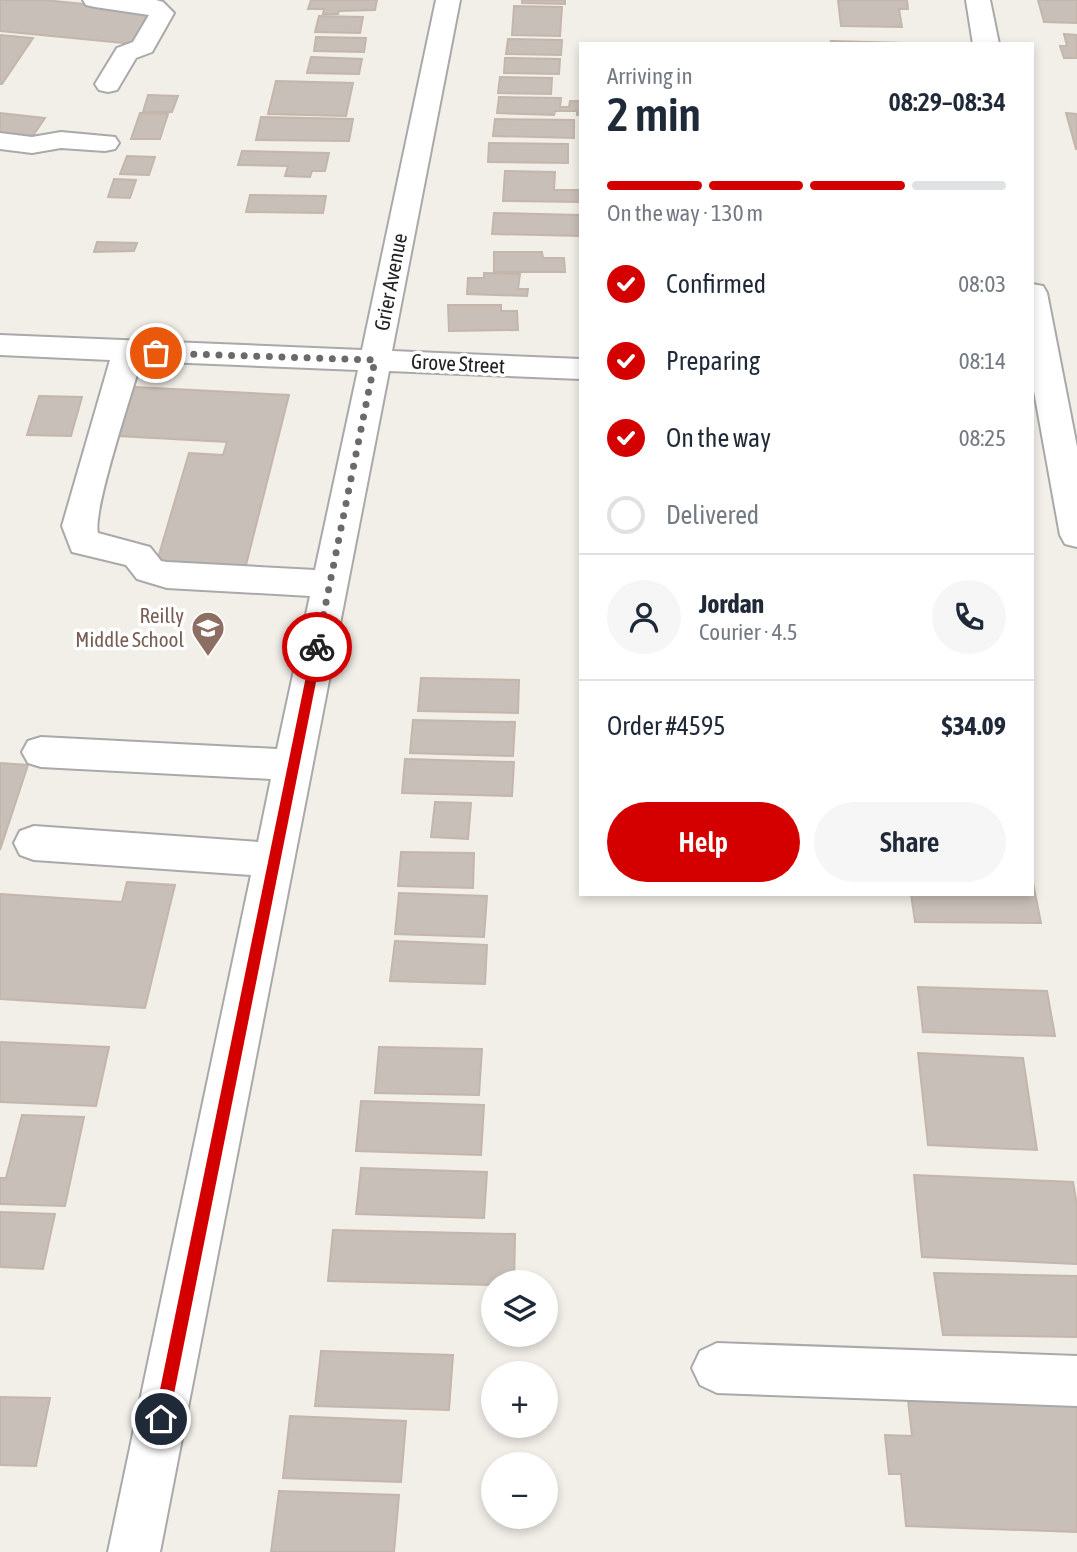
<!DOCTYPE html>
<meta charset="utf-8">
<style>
:root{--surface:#fff;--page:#f6f6f7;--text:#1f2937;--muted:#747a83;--line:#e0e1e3;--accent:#d40000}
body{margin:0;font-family:"Asap Condensed",sans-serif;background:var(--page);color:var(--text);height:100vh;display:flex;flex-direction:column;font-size:26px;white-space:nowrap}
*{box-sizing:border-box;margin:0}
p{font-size:23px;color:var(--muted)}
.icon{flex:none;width:38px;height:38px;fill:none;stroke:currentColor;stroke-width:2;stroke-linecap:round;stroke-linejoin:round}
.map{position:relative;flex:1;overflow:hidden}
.sheet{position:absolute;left:579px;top:42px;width:455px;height:854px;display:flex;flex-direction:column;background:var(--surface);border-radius:0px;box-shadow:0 4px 10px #0003}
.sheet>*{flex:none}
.tools{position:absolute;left:481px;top:1270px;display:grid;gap:14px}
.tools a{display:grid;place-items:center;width:77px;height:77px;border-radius:50%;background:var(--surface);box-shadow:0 4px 10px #0003;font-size:35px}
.pin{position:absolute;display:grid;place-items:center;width:60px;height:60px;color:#fff;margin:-30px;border:4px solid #fff;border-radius:50%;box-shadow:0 2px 7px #0007}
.courier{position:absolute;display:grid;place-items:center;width:70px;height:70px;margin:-35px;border:5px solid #d40000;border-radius:50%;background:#fff;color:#222;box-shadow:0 2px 9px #0007}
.headline em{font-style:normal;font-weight:600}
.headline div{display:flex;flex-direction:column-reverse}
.headline{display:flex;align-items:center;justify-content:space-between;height:119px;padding:0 28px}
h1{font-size:46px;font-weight:600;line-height:52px}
.bar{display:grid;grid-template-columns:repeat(4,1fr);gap:10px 7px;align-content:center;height:84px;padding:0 28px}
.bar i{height:9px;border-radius:5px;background:var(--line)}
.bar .on{background:var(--accent)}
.bar p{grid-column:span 4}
.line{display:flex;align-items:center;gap:18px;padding:0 28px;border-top:2px solid var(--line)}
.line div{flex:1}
.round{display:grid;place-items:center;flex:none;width:74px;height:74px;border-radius:37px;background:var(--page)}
ol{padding:0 28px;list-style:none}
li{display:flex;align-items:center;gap:21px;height:77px}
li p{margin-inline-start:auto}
li .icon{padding:7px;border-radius:50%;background:var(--accent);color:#fff;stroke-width:4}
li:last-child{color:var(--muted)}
li i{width:38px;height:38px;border:4px solid var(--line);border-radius:50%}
.primary-button{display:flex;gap:14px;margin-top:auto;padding:14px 28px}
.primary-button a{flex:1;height:80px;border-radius:42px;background:var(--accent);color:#fff;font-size:28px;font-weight:600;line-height:80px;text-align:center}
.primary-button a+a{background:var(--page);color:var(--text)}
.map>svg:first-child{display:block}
.building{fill:#c7bfb8;stroke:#c4b6ab;stroke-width:2}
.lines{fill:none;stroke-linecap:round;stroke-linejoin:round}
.minor-casing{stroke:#a9a9a9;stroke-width:4}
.minor{fill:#fff;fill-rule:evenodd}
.route{fill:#d40000}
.done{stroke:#6b6a68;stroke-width:7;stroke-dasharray:0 12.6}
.labels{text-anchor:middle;stroke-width:7;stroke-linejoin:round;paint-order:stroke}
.street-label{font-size:21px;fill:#222;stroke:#fff}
.education-label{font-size:21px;fill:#785e54;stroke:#fff;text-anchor:end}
</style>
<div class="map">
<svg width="1077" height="1552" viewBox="0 0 1077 1552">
<rect width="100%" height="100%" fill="#f2efe9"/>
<path class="building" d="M0 0H44L154 11 133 44 0 31Z
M311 0H377L375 10 339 11 338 14H323L324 9H308Z
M522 0H565V4L522 3Z
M838 0H907L908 9H899L902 27 841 26Z
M1038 0H1077V23L1044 22Z
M514 6 562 7 560 36 512 35Z
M319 16 363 17 360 33 315 32Z
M1064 34 1077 35V58H1064L1060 46H1067Z
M0 35 33 38 2 84H0Z
M316 37 366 38 364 52 314 51Z
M508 39 562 40 561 55 506 54Z
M831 41 903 43 904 44H832Z
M311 57 362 59 359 74 307 73Z
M505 58 560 59 559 74 504 73Z
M500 77 552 78 551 94 498 93Z
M276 81 353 83 346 116 268 114Z
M148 95 178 96 172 112H143Z
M499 97 561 98 560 107H569L570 101H581V115H577V111H555L554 115 497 113Z
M0 113 45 118 30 140 0 137Z
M140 113 168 114 160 139H131Z
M1066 113 1077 114V149H1076Z
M261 117 353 119 349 141 256 140Z
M495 119 574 120V138L493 136Z
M489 143 568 144V163L488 162Z
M242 151 329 153 325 171H312L310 177 285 176 288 166 238 165Z
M127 156 155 157 149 175 120 174Z
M505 171 555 172 554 190H580V202L503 201Z
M114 179 136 180 130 198 108 197Z
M250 195 326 196 323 213 246 212Z
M494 213 581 215V236L492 234Z
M97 242 137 243 134 251 94 252Z
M494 252H542L543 258H564L565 272H494Z
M484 273 520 274 518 289H528L527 296 467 294 468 278H484Z
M448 305H501V311H517L518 330 449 331Z
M135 387 289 395 244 573 155 568 189 453 223 455 227 442 118 436Z
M39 396 82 397 71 436 27 435Z
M421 678 519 680 518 713 418 711Z
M413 720 515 722 513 756 410 753Z
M405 759 514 762 512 796 402 793Z
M0 763 28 765 0 850Z
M435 802 471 803 468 839 431 837Z
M401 852 474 853 473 888 398 886Z
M127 882 175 885 145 1008 0 999V894L122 902Z
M1033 883 1041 923 915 922 911 894H1032Z
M399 893 487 896 484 937 395 934Z
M395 941 487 945 485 984 390 981Z
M918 987 1047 991 1055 1036 923 1032Z
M0 1042 109 1047 96 1106 0 1102Z
M379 1047 482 1049 479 1095 375 1093Z
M918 1053 1023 1058 1037 1150 928 1145Z
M361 1101 484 1105 481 1155 356 1151Z
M22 1115 84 1117 65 1206 0 1204V1178H6Z
M361 1168 487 1172 484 1218 356 1214Z
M914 1175 1073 1182 1077 1205V1264L922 1257Z
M0 1212 55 1214 43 1269 0 1267Z
M333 1230 515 1234 514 1283 494 1285 328 1281Z
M934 1273 1077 1276V1337L943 1335Z
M321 1351 453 1355 449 1410 315 1406Z
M906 1382 1077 1389V1532L906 1526 901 1474H889L885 1435 912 1436Z
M0 1397 50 1398 36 1466 0 1465Z
M290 1416 406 1421 401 1482 283 1478Z
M279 1491 399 1495 394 1552H271Z"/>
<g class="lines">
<defs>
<path id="minor" d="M83 0H156L163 2 174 13 152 52 136 58 117 90 108 92 99 90 95 84 117 48 133 42 149 15 95 7 86 5Z
M436 0H460L392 351 581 359V379L389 371 160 1552H108L251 875 34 860 20 855 14 843 20 831 34 826 258 842 271 779 41 767 28 763 22 752 28 741 41 737 277 749 310 596 167 588 137 579 126 565 72 552 62 526 110 360 0 355V335L362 350ZM141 361 358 370 315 570 167 562 161 561 150 547 98 533C92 512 133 390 141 361Z
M966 0H990L999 44H973Z
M61 132 115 137 119 143 115 149 105 151 61 148 32 153 0 149V133L32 137Z
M1032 284 1043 286 1047 293 1077 447V547L1065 544 1060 535 1032 380Z
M717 1343 1077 1356V1406L717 1393 700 1385 692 1368 700 1351Z"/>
</defs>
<use href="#minor" class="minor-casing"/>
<use href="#minor" class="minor"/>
</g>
<path class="route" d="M317 643 323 647 169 1419 166 1424 161 1426 156 1424 154 1419 312 647Z"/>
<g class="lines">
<path class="done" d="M156 353 375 360 317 647"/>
</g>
<defs>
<symbol id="school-pin" viewBox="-11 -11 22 30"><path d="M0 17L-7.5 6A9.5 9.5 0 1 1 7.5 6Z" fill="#8d6e63" stroke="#fff"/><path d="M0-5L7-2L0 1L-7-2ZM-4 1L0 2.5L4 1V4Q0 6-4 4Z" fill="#fff"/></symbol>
</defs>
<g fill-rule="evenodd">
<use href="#school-pin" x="189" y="609" width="38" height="52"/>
</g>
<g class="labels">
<g class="street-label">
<text transform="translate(391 282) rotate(-79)" y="7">Grier Avenue</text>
<text transform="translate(458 364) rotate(3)" y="7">Grove Street</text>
</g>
<g class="education-label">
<text x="184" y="623">Reilly<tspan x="184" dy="24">Middle School</tspan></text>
</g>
</g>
</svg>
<div class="tools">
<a><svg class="icon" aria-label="layers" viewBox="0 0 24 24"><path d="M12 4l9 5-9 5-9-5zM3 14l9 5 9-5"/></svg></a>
<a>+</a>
<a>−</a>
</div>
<div class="pin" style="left:156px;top:353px;background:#ea580c"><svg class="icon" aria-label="bag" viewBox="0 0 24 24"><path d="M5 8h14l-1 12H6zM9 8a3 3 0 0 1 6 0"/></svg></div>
<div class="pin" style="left:161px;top:1419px;background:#1f2937"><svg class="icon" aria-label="home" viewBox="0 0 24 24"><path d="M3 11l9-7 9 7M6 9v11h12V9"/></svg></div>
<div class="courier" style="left:317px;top:647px"><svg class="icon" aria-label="bike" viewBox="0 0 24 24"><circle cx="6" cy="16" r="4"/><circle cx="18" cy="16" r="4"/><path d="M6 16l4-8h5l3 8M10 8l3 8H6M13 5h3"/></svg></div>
<section class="sheet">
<div class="headline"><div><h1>2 min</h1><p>Arriving in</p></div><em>08:29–08:34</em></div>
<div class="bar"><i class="on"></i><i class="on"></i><i class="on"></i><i></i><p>On the way · 130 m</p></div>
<ol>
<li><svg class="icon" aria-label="check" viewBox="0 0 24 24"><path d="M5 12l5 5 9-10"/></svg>Confirmed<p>08:03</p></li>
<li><svg class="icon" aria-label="check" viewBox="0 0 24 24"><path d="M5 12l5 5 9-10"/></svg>Preparing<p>08:14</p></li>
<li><svg class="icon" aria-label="check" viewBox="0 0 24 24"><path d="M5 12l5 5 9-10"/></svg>On the way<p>08:25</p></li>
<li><i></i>Delivered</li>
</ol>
<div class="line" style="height:126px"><a class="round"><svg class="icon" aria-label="person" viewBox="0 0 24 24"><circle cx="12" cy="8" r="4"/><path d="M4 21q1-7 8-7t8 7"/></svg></a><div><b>Jordan</b><p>Courier · 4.5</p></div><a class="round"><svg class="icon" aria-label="phone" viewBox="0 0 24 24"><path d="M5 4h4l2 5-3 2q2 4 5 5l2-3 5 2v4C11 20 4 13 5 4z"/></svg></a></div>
<div class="line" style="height:91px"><div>Order #4595</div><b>$34.09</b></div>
<div class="primary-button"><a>Help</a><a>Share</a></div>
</section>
</div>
